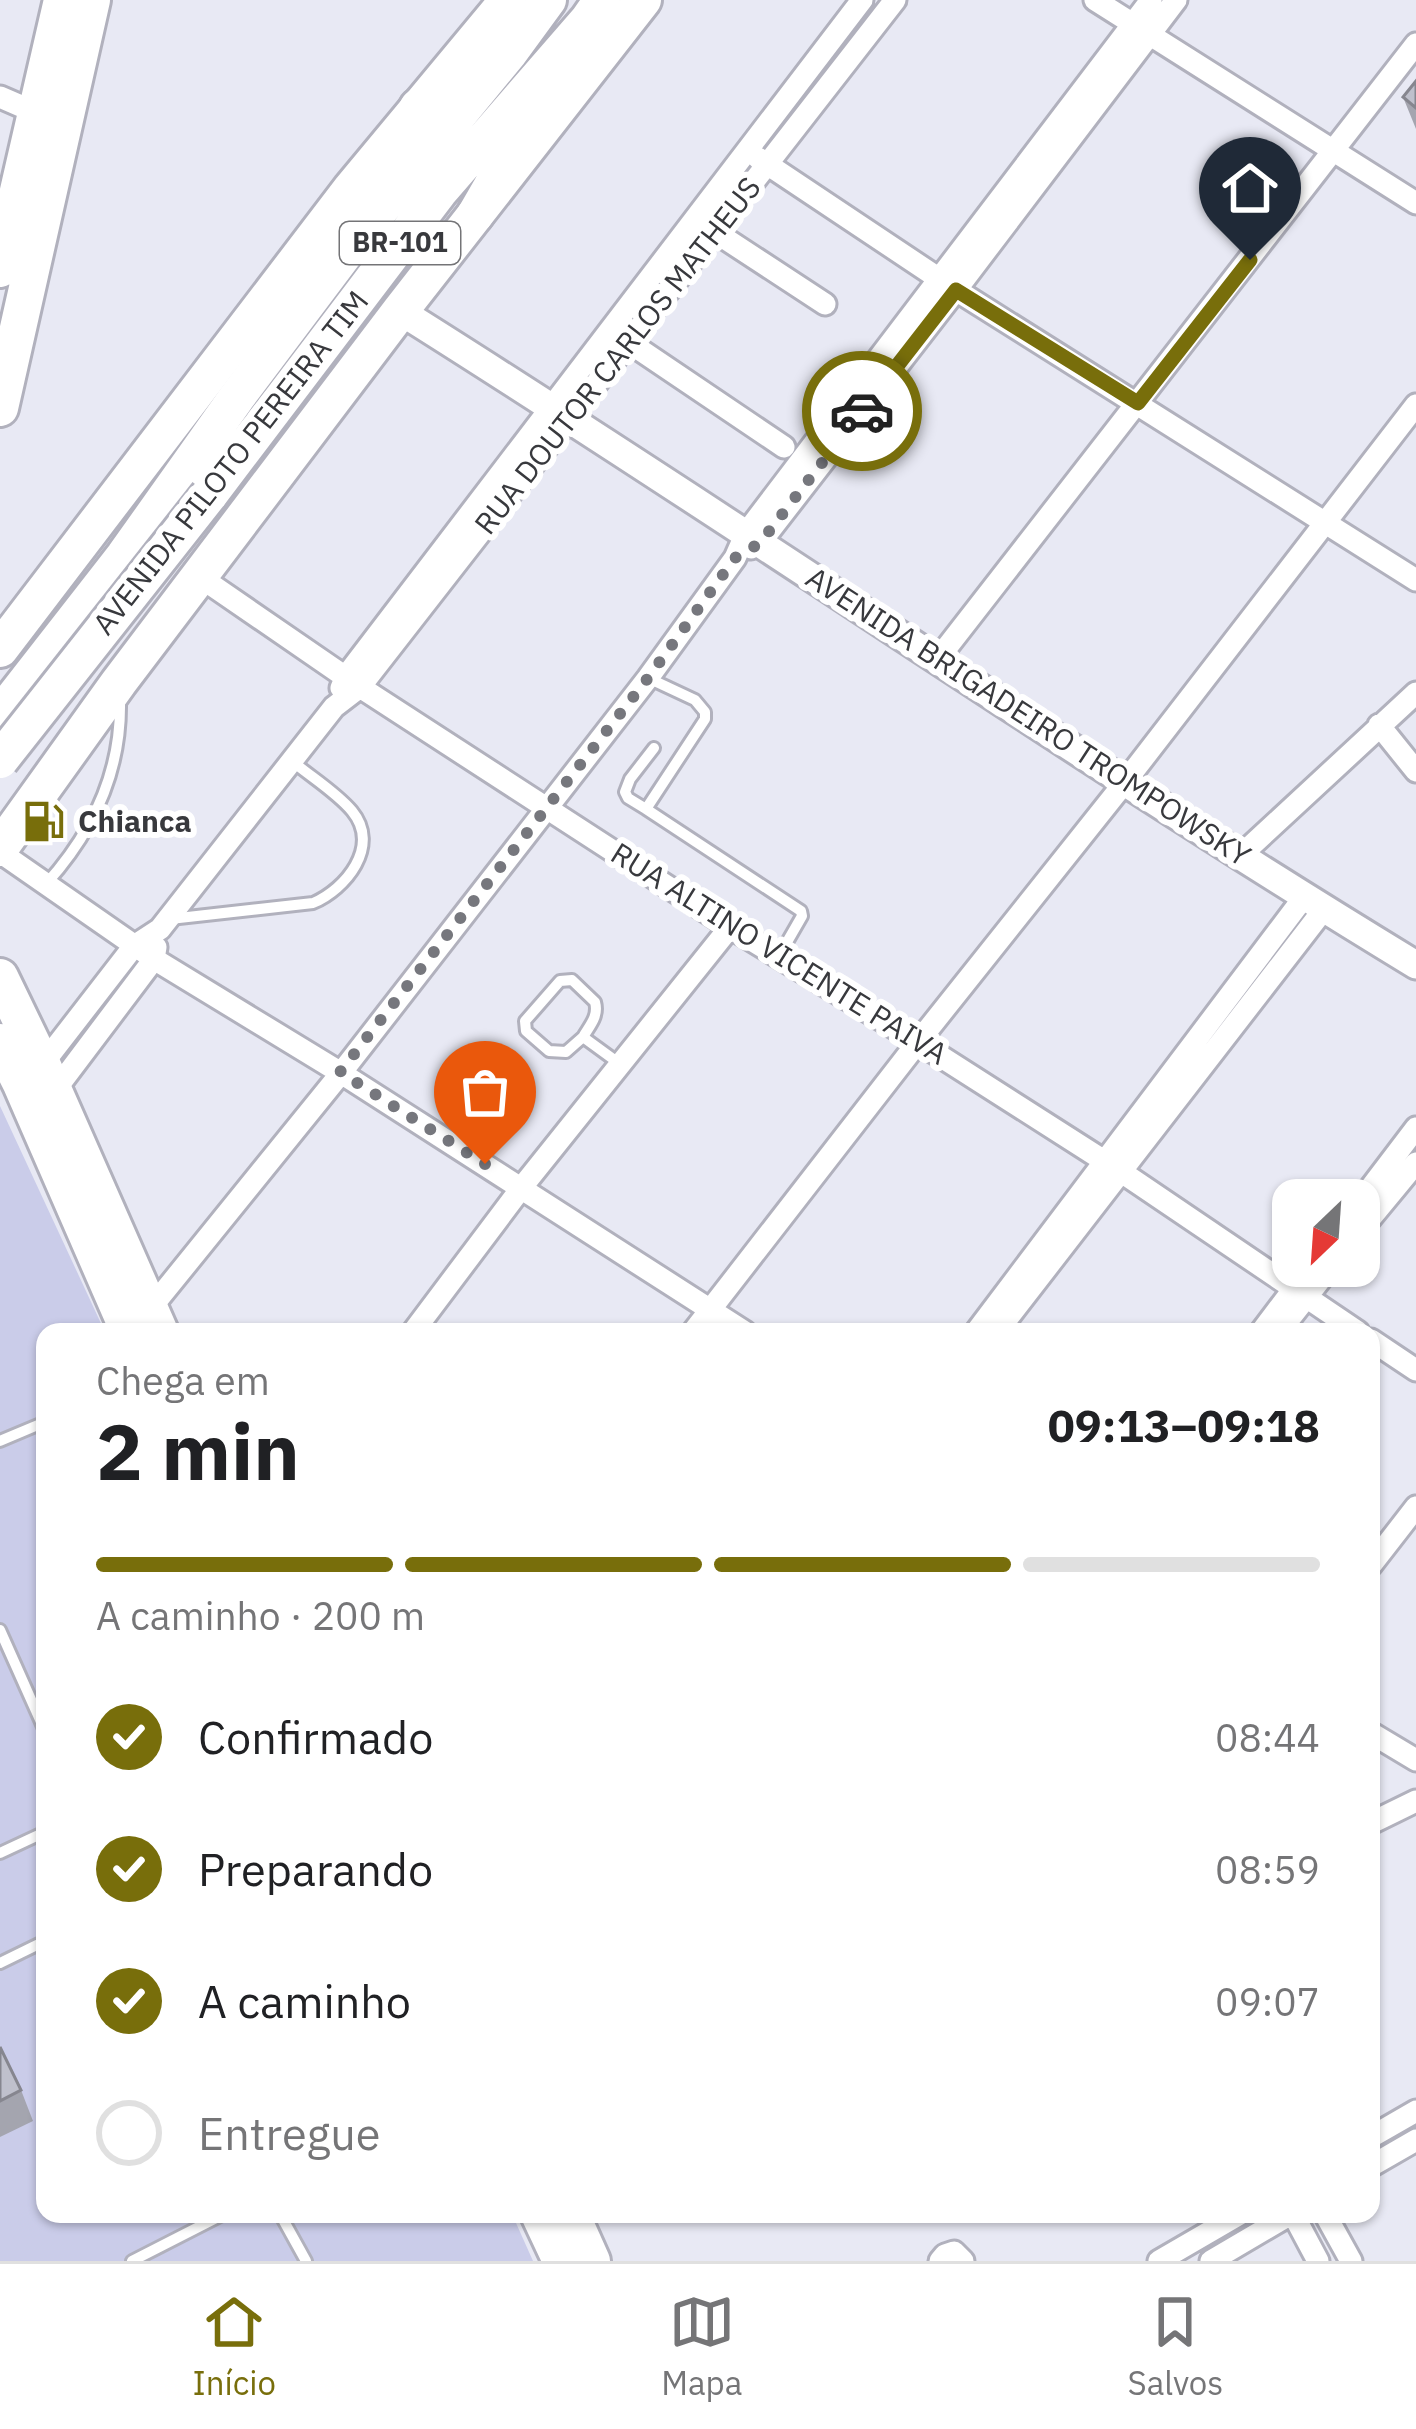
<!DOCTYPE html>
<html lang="pt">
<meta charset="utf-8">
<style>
:root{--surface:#fff;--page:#f6f6f6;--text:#202124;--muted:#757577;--line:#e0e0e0;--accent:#786e0b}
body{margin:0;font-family:"IBM Plex Sans",sans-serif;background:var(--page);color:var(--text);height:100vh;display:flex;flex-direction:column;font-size:45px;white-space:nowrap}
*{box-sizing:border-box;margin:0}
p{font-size:39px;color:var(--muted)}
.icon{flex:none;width:66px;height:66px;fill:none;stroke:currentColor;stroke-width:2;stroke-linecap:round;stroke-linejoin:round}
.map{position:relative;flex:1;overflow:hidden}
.panel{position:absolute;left:36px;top:1323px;width:1344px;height:900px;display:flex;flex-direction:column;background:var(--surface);border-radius:24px;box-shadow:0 3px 9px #0004}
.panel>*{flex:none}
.needle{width:78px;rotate:205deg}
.controls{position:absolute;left:1272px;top:1179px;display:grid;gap:24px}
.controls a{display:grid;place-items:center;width:108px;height:108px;border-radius:24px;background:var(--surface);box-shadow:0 3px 9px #0004;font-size:60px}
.pin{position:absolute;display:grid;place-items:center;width:102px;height:102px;color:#fff;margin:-123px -51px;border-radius:50% 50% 50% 0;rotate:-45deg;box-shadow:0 0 12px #0007}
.pin .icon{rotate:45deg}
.courier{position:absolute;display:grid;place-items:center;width:120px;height:120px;margin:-60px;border:9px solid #786e0b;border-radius:50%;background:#fff;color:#222;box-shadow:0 3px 15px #0007}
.head em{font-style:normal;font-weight:700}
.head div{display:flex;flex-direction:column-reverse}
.head{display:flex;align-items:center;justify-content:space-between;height:204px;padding:0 60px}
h1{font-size:78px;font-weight:700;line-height:90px}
.bar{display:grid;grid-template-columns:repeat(4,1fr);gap:18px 12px;align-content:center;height:144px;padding:0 60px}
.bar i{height:15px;border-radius:9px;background:var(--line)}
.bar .selected{background:var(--accent)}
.bar p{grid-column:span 4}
ol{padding:0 60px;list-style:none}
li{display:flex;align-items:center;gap:36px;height:132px}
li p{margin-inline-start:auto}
li .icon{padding:12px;border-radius:50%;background:var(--accent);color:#fff;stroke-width:4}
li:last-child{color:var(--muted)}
li i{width:66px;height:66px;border:6px solid var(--line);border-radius:50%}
.menu{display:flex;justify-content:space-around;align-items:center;height:168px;border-top:3px solid var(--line);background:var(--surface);font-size:33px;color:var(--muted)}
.menu a{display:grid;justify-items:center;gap:6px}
.menu .selected{color:var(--accent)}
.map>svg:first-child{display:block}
.green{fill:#cacce9}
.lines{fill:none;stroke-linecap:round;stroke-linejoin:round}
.service-casing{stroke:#b1b1bd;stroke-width:16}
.minor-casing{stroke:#b1b1bd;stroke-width:27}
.tertiary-casing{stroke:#b1b1bd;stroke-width:33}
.primary-casing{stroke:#b1b1bd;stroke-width:42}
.trunk-casing{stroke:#b1b1bd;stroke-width:42}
.service{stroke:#fff;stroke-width:10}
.minor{stroke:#fff;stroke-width:21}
.tertiary{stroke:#fff;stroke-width:27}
.primary{stroke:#fff;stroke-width:36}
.trunk{stroke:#fff;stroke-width:36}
.trunk-bridge-casing{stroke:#b1b1bd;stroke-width:42;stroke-linecap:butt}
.trunk-bridge{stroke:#fff;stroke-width:36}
.wall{fill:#a4a5af}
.building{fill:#bfc0cc;stroke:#86868f;stroke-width:3}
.done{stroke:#76777d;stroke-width:12;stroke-dasharray:0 21.6}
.route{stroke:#786e0b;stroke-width:15}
.labels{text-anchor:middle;stroke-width:12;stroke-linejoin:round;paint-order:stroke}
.shield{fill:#fff;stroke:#747477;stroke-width:3}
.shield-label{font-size:27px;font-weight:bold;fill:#38393d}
.street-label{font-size:30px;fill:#38393d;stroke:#fff}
.poi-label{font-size:30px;font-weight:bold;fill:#38393d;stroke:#fff;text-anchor:start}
</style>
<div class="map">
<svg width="1416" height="2261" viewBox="0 0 1416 2261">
<rect width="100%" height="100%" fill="#e8e9f4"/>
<path class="green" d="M0 1106 105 1332H45V2214H512L533 2261H0Z"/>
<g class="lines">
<defs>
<path id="service" d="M648 678 695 700 705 712V719L646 809 628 798 625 792 630 779 654 748
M646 809 801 911 802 916 779 956
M46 884C92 833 121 773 120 703
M170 919 313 903C346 889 381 846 352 811 336 792 311 777 292 761
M583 1037 566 1052 549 1051 526 1031 525 1021 560 981 572 980 595 1002C599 1016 590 1025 583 1037L620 1064
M0 1441 45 1422
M0 1630 45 1731
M0 1853 45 1832
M0 1963 45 1941
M280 2214 306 2261
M132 2261 224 2214"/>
<path id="minor" d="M1095 0 1416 203
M0 97 37 113
M758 158 956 290 1416 580
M706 226 825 304
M621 337 784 447
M751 548 760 543 956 290 1176 0
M200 577 360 687 730 927 918 1042 1120 1171 1358 1332
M937 660 1416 44
M341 688 346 676 862 0
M1379 725 1416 771
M0 852 154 959 341 1073 745 1332
M1240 856 1416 693
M38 1070 134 946 160 929 334 707 360 687 895 0
M50 1097 154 959 156 947
M1359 1203 1416 1128
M1359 1232 1416 1163
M146 1314 341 1073 648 678 735 558 746 533 1151 0
M413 1332 522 1187 730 927
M693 1332 918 1042 1125 782 1416 405
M976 1332 1304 897
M997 1332 1324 909
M1261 1332 1311 1266
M1279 1332 1331 1266
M1371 1340 1416 1370
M1371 1565 1416 1507
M1371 1733 1416 1760
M1371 1823 1416 1801
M1371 2137 1416 2111
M1371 2166 1416 2140
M1293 2214 1318 2261
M1325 2214 1351 2261
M940 2261 945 2255 954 2252 963 2261
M1159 2261 1240 2214
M1211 2261 1291 2214"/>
<path id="tertiary" d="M400 311C741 525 1072 756 1416 965"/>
<path id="primary" d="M0 269 62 0
M0 408 92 0
M0 649 351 189 508 0
M0 848 119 682 400 311 643 0
M0 977 43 1066 160 1332
M0 1042 21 1084 129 1332
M539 2214 561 2261
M571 2214 592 2261"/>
<path id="trunk" d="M378 191 418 107
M475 215 545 94
M209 495 439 192 588 20 602 0
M0 715 124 556 237 397 355 240 510 52 548 0"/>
</defs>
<use href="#service" class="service-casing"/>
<use href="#minor" class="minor-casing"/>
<use href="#tertiary" class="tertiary-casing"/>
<use href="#primary" class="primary-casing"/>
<use href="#trunk" class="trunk-casing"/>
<use href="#service" class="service"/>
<use href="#minor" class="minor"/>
<use href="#tertiary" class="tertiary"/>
<use href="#primary" class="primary"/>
<use href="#trunk" class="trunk"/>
<defs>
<path id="trunk-bridge" d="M0 760 209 495"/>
</defs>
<use href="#trunk-bridge" class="trunk-bridge-casing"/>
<use href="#trunk-bridge" class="trunk-bridge"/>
</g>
<path class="wall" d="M1416 81V129L1403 97Z
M0 2047 21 2090 33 2121 0 2137Z"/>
<path class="building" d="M1416 81V108L1403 97Z
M0 2047 21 2090 0 2101Z"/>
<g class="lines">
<path class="done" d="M485 1164 340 1072 648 678 735 558 760 543 862 411"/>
<path class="route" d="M862 411 956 290 1138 403 1250 260"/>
</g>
<defs>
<symbol id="fuel-bare" viewBox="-9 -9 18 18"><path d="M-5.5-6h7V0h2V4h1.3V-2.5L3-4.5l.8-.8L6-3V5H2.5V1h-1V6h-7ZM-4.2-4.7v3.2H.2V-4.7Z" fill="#786e0b" stroke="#fff" stroke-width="2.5" paint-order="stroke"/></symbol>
</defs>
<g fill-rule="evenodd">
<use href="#fuel-bare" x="14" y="792" width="59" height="59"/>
</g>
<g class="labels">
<rect class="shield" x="340" y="222" width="120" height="42" rx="9"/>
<g class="shield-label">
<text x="400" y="252">BR-101</text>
</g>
<g class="street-label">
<text transform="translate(618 356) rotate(-52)" y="10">RUA DOUTOR CARLOS MATHEUS</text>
<text transform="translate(231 463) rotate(-52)" y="10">AVENIDA PILOTO PEREIRA TIM</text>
<text transform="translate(1028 717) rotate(33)" y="10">AVENIDA BRIGADEIRO TROMPOWSKY</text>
<text transform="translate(779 954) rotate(32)" y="10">RUA ALTINO VICENTE PAIVA</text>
</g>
<g class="poi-label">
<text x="78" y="832">Chianca</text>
</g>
</g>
</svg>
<div class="controls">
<a><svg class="needle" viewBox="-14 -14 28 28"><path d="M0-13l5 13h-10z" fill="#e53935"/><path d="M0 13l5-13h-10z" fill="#757577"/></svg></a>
</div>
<div class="pin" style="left:485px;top:1164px;background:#ea580c"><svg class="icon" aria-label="bag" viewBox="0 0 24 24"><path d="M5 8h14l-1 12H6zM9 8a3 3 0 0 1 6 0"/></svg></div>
<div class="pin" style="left:1250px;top:260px;background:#1f2937"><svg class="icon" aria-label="home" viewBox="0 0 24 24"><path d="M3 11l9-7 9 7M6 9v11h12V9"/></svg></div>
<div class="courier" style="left:862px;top:411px"><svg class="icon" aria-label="car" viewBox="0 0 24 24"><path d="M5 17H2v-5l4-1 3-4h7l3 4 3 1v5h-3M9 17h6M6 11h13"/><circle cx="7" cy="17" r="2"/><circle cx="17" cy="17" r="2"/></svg></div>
<section class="panel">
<div class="head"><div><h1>2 min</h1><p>Chega em</p></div><em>09:13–09:18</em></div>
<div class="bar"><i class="selected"></i><i class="selected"></i><i class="selected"></i><i></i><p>A caminho · 200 m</p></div>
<ol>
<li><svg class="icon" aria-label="check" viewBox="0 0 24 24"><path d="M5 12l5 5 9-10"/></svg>Confirmado<p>08:44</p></li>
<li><svg class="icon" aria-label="check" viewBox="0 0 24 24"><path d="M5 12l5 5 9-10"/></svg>Preparando<p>08:59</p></li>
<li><svg class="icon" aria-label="check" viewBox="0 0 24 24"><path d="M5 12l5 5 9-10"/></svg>A caminho<p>09:07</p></li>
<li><i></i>Entregue</li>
</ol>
</section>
</div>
<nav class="menu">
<a class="selected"><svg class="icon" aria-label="home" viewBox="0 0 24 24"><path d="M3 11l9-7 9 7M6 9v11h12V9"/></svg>Início</a>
<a><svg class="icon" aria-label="map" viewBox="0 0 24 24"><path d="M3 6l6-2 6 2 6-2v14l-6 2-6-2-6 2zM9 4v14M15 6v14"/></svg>Mapa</a>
<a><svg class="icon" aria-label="saved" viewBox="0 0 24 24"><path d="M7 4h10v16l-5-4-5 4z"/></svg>Salvos</a>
</nav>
